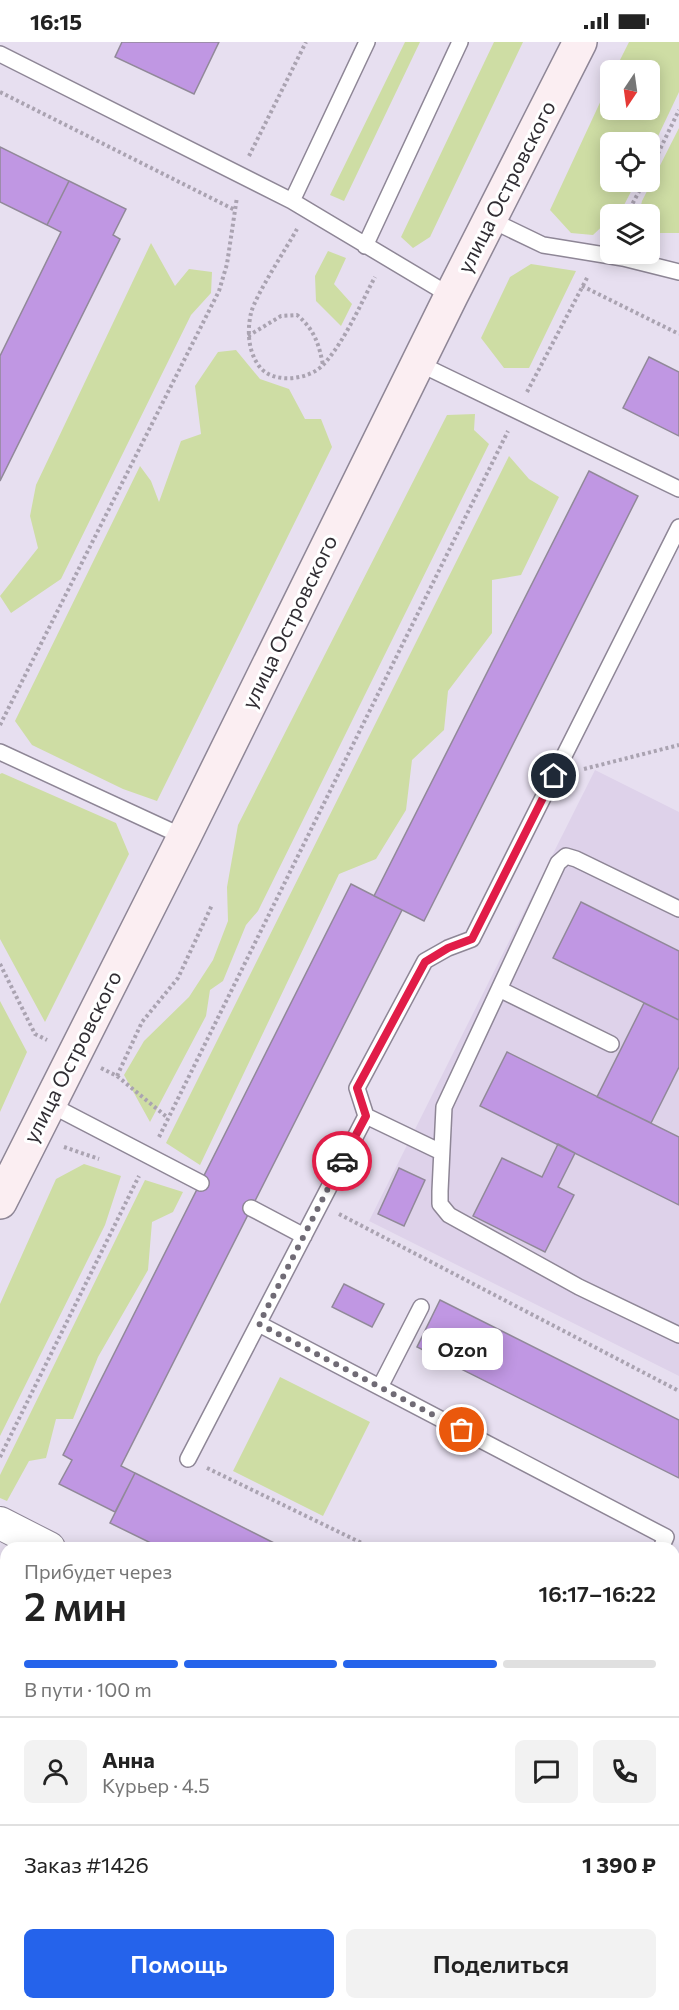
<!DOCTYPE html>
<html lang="ru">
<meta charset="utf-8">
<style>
:root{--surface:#fff;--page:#f2f2f2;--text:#222;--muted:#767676;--line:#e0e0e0;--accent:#2563eb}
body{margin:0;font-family:Commissioner,sans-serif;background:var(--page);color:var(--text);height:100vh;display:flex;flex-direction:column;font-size:22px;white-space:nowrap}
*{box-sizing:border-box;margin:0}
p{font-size:20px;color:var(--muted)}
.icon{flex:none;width:33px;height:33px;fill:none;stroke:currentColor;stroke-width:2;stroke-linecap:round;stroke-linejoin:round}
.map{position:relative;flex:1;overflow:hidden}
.side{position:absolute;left:0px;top:1500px;width:680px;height:468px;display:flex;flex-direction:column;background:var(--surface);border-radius:18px 18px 0 0;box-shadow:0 3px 15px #0003}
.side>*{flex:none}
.needle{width:39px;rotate:193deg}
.fabs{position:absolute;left:600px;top:18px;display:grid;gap:12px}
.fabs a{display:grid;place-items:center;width:60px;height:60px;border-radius:9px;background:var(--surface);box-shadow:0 3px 15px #0003;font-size:30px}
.pin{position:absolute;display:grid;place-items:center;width:51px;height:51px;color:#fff;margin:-26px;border:3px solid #fff;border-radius:50%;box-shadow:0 2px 6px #0007}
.courier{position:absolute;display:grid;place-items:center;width:60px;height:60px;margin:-30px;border:4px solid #e11d48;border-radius:50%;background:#fff;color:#222;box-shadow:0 2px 8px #0007}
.bubble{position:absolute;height:42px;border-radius:9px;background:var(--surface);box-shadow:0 3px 15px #0003;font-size:20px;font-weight:600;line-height:42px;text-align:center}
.headline em{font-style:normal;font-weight:600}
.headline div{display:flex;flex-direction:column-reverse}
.headline{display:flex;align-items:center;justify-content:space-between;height:102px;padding:0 24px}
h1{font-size:39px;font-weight:600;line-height:45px}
.bar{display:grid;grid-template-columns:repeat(4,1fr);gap:9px 6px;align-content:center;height:72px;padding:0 24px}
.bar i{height:8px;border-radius:4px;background:var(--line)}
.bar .current{background:var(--accent)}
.bar p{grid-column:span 4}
.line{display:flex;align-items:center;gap:15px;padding:0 24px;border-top:2px solid var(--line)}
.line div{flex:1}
.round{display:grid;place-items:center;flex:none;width:63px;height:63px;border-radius:9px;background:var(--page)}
.primary-button{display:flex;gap:12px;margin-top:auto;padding:12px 24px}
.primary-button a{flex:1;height:69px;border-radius:9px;background:var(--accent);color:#fff;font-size:24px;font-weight:600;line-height:69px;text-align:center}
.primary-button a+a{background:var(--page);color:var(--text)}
.status{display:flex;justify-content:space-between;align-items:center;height:42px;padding:0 30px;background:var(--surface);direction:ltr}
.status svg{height:16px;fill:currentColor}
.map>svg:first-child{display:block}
.built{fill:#ded2ea}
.green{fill:#cedda4}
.building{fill:#c097e3;stroke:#918999;stroke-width:1.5}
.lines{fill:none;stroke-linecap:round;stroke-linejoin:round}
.service-casing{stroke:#8e8696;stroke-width:18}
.minor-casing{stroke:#8e8696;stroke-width:34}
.secondary-casing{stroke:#8e8696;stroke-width:36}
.path{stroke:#aaa3b1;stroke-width:4;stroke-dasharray:3 3;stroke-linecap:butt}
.service{stroke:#fff;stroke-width:15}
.minor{stroke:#fff;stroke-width:32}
.secondary{stroke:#fbeef2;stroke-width:33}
.done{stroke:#706b75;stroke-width:6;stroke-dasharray:0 10.8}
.route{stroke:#e11d48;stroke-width:8}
.labels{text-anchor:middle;stroke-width:6;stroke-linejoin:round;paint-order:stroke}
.street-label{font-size:21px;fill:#302d33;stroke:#fff}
</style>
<div class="status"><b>16:15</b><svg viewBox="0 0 49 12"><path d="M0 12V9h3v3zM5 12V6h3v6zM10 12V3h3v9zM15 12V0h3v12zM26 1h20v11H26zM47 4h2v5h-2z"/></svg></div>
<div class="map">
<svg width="679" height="1968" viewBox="0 0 679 1968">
<rect width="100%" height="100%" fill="#e7dff0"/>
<path class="built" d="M595 728 679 770V1334L369 1179Z"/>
<path class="green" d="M405 0H420L344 159 330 153Z
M494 0H523L430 195 413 206 401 195Z
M629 0H679V50L650 111V100H610V140H636L623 165 615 172H610V177L593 193 571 191 550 168 610 39V68H650V28H615Z
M679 86V191H650V172H639L642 159Z
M151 201 175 244 189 227 212 230 211 251 191 273 61 537 11 571 0 554 38 506 30 474 36 443Z
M328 209 346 216 334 242 352 262 341 284 316 259 315 234Z
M531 222 576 229 529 326H504L481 296 510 235Z
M236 308 260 337 289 347 305 377H321L332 405 157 759 123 747 32 703 15 679 140 424 151 439 159 460 181 399 201 392 195 344 218 310Z
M475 372 474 388 489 402 258 869 246 883 223 939 210 948 206 974 150 1080 124 1033 144 999 189 955 213 918 228 879 227 845 238 783 447 373Z
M509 414 529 437 559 455 521 533 492 538V591L448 649 444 688 412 718 406 768 376 817 339 832 200 1123 166 1101Z
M2 731 116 781 129 812 45 980 0 897V732Z
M0 959 27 1010 0 1070Z
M84 1122 121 1134 105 1183 0 1394V1262L56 1137Z
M145 1138 183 1150 173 1170 152 1180 148 1228 98 1315 73 1377H56L46 1416 29 1419 7 1459 0 1456V1433Z
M280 1335 370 1380 323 1474 233 1429Z"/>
<path class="building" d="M122 0H219L194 52 115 15Z
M0 105 69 139 47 183 0 160Z
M69 139 126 167 113 193 120 197 0 439V314L61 190 47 183Z
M649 315 679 330V394L623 366Z
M589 429 638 454 424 879 374 854Z
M351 842 402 868 121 1424 135 1431 115 1470 59 1442 72 1418 63 1413Z
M581 860 679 909V978L553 916Z
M644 961 679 978V1025L651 1081 597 1055Z
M507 1010 679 1095V1163L480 1064Z
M558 1102 575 1111 558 1145 574 1153 545 1210 473 1174 502 1116 542 1135Z
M399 1126 425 1138 404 1184 378 1172Z
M344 1242 384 1262 372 1285 332 1265Z
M440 1258 679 1378V1436L417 1305Z
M135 1431 284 1506H161L110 1481Z
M679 1536V1659L674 1670V1547Z
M0 1688 6 1691V1762L0 1774Z
M674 1913 679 1916V1968H660L649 1962H674Z
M317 1962H378L376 1968H314Z"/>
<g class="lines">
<defs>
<path id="service" d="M0 12 292 159 451 254
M292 159 367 0
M491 178 543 203 623 216 679 230
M365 204 460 0
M418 321 679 447
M0 710 184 795
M679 867 576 817 566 814 558 821 444 1065 440 1149V1162L449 1173 579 1245 679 1293
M501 948 611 1002
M49 1062 201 1141
M366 1074 441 1110
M251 1166 304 1194
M259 1282 666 1495 661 1506
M380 1345 421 1265
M188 1417 366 1074 357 1046 425 919 448 906 472 897 679 485
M0 1634 6 1637
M674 1800 679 1789
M0 1918 6 1905
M173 1962 174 1968
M563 1962 576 1968
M442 1968 446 1962"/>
<path id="minor" d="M0 1481 49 1506
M674 1821 679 1823"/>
<path id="secondary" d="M0 1160 184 795 451 254 580 0"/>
</defs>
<use href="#service" class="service-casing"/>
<use href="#minor" class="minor-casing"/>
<use href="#secondary" class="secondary-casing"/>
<path class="path" d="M0 50 235 168
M249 114 306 0
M650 128 679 68
M627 172 644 140
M297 187C286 207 256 252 251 271 247 289 248 309 259 324 273 343 310 338 324 322 346 297 360 263 375 235
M582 244 679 292
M248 294 281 274 297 273C314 287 319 302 323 323
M527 350 588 234
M0 683 219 249 227 222 237 155
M584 727 679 703
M0 922 35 992 47 998
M101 1026 117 1034 168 1076
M117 1034 142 980 178 936 212 863
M159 1095 508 389
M64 1105 99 1117
M339 1172 679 1349
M0 1415 139 1134
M207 1426 372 1506"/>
<use href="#service" class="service"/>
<use href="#minor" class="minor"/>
<use href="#secondary" class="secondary"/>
</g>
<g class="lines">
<path class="done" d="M342 1119 259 1282 462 1388"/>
<path class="route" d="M342 1119 366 1074 357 1046 425 920 448 906 472 897 554 734"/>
</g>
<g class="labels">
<g class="street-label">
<text transform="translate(507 145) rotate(-63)" y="7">улица Островского</text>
<text transform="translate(290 580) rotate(-64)" y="7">улица Островского</text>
<text transform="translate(73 1015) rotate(-63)" y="7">улица Островского</text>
</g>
</g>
</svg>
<div class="fabs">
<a><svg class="needle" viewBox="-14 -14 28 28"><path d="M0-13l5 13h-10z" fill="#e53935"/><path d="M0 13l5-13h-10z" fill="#767676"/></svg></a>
<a><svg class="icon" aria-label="locate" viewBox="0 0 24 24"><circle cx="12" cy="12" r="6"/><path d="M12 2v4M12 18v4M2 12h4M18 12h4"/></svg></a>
<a><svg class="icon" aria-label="layers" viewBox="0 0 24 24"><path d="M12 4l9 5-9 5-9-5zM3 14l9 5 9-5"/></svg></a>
</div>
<div class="pin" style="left:462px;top:1388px;background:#ea580c"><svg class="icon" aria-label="bag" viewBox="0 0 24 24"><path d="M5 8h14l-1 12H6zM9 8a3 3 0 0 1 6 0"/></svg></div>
<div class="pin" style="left:554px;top:734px;background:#1f2937"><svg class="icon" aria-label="home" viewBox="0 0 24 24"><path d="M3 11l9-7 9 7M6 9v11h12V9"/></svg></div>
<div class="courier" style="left:342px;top:1119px"><svg class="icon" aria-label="car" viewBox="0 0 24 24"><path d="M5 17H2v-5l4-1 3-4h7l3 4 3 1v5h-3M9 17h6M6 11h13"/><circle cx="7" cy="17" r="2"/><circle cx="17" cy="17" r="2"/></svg></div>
<div class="bubble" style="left:422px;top:1286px;width:81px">Ozon</div>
<section class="side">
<div class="headline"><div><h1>2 мин</h1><p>Прибудет через</p></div><em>16:17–16:22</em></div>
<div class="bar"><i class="current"></i><i class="current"></i><i class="current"></i><i></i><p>В пути · 100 m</p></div>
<div class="line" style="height:108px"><a class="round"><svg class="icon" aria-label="person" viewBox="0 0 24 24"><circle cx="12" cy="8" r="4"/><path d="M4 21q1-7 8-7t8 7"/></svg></a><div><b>Анна</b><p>Курьер · 4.5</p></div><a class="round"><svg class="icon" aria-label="chat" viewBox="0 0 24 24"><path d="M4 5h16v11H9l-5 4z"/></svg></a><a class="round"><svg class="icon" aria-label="phone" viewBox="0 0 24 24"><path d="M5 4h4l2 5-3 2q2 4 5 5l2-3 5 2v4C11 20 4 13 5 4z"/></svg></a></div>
<div class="line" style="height:78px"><div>Заказ #1426</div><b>1 390 ₽</b></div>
<div class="primary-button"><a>Помощь</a><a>Поделиться</a></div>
</section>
</div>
